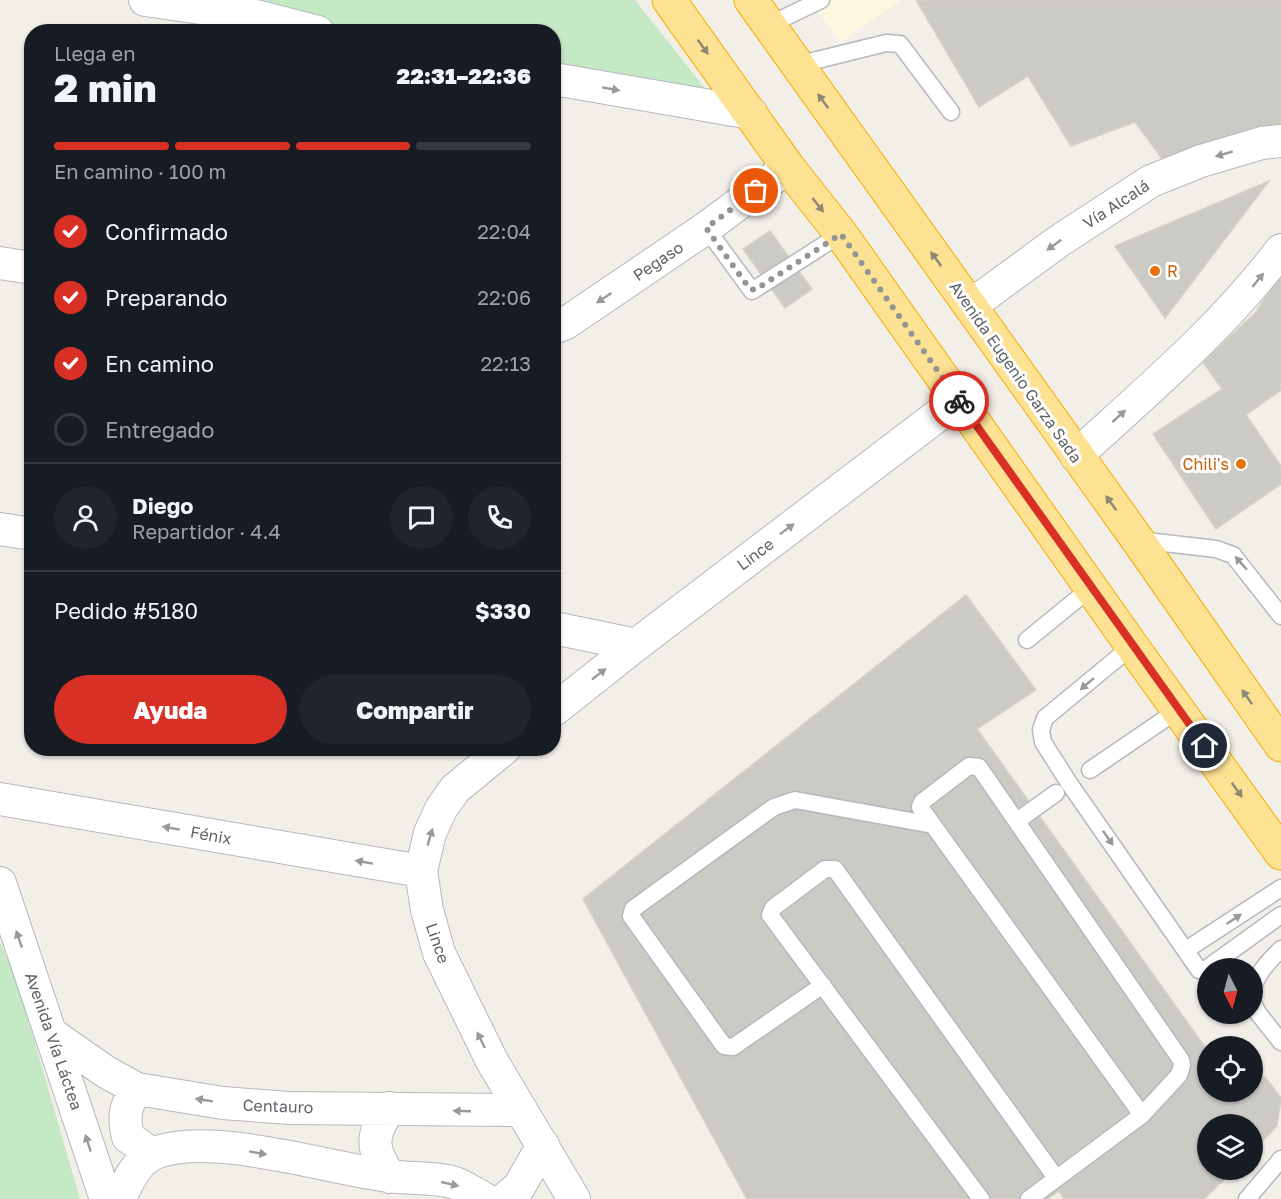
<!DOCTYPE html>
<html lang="es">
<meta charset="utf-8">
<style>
:root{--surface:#171b24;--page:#20242c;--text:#f1f3f6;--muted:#9ea1a6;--line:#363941;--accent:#d93025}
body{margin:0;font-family:"Golos Text",sans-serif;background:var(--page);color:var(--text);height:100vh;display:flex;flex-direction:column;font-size:22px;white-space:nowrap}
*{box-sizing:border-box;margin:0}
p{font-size:20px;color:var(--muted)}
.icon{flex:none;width:33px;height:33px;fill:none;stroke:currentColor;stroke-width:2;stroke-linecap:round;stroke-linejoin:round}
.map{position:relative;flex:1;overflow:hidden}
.sheet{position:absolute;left:24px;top:24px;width:537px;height:732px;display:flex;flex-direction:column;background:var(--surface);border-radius:24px;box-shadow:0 2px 4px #0004}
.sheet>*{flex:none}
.needle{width:39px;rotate:174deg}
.controls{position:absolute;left:1197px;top:958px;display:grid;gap:12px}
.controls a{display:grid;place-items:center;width:66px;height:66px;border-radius:50%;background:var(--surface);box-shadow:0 2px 4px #0004;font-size:30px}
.pin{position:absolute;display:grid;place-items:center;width:51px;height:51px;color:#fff;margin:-26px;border:3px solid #fff;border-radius:50%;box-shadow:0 2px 6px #0007}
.courier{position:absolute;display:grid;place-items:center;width:60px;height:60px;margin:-30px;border:4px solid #d93025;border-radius:50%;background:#fff;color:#222;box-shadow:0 2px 8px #0007}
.overview em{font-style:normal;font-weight:800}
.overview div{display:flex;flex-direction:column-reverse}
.overview{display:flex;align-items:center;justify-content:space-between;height:102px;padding:0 30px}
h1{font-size:39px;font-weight:800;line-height:45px}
.bar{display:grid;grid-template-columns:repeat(4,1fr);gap:9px 6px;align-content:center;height:72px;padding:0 30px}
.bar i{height:8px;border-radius:4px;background:var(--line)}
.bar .on{background:var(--accent)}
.bar p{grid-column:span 4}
.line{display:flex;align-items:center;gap:15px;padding:0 30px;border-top:2px solid var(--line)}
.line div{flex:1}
.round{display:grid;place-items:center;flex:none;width:63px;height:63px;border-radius:32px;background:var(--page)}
ol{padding:0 30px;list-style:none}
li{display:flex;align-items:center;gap:18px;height:66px}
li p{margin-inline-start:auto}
li .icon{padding:6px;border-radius:50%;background:var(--accent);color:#fff;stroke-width:4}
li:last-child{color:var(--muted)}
li i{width:33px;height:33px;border:3px solid var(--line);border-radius:50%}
.action{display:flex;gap:12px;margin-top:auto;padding:12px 30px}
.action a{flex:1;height:69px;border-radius:36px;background:var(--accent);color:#fff;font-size:24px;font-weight:800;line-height:69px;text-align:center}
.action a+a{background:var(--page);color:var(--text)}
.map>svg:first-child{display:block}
.commercial{fill:#fef7e0}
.green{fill:#c5e8c5}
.building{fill:#cccac5;stroke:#d6d1c6;stroke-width:1.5}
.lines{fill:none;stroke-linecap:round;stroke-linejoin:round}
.lane-casing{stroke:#b5b8bc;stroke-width:19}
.street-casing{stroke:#b5b8bc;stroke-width:34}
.highway-casing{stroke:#f9ab00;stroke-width:35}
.lane{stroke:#fff;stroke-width:16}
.street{stroke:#fff;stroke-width:32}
.highway{stroke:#fde293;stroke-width:33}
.oneway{fill:#8e8975}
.oneway2{fill:#979a9d}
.done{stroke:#929495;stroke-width:6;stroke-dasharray:0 10.8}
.route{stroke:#d93025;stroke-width:8}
.food-dot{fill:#e8710a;stroke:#fff;stroke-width:2}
.labels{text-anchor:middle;stroke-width:6;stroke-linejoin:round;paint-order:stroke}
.street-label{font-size:16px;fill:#5f6368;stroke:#fff}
.food-label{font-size:16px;fill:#c56008;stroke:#fff;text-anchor:start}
</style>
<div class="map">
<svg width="1281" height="1199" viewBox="0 0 1281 1199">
<rect width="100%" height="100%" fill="#f1efe8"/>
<path class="commercial" d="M810 0H901L840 43Z"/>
<path class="green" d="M143 0H635L711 96 554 74V32L306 31Z
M0 942 16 977 80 1199H0Z"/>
<path class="building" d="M916 0H1281V128L1166 164 1135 122 1071 146 1028 76 979 107Z
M1269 181 1165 318 1115 246Z
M770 231 812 289 785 308 743 249Z
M1281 274V390L1246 415 1281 466V484L1216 529 1153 434 1222 389 1203 362 1255 313Z
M966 595 1036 690 977 729 1208 1051V1092H1252V1072L1266 1078 1281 1098 1277 1126 1252 1152V1125H1208V1170H1234L1204 1199H1064L1059 1191 1048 1199H747L583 899Z"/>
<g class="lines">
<defs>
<path id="lane" d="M769 25 821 0
M797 65 886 43 900 44 951 112
M706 228 752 291 841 234
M1138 540 1216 549 1233 555 1281 616
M1027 640 1092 587
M1132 646 1045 718 1041 730 1043 742 1069 783 1199 970 1206 969 1281 915
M1090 770 1178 710
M1021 818 1056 793
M1186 950 1281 888
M823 985 733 1047 724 1046 631 916 633 909 774 807 795 800 933 825
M1252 991C1257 973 1268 962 1281 949
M1252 1001 1258 1013 1281 1042
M981 1199 770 915 773 908 825 869H835L1056 1178
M1029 1199 1142 1115 1179 1075 1182 1065 1181 1060 979 767 969 766 922 802 920 807 1142 1115
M1247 1199 1281 1159"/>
<path id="street" d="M145 0 256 16 318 32
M554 79 751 113
M0 263 32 268
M970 306 1059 241 1151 181 1201 161 1262 143 1281 141
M554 328 566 323 706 228 788 167
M1076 456C1149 389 1221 329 1281 250
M0 529 32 534
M554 628 636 645
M554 710 636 645 958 400
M505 748 455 789 441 809 430 833 421 871 427 910 439 953 492 1061 574 1199
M0 799 421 871
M0 883 106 1199
M53 1035 106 1072 137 1089 223 1103 289 1108 520 1110
M137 1089C125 1105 123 1117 128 1137L152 1154
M390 1177C371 1148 370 1136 390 1108
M120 1199C127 1182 137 1160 155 1153 210 1131 328 1168 389 1176 409 1179 432 1177 452 1182 463 1185 475 1194 485 1199
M505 1199 519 1187 543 1145"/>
<path id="highway" d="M669 0 788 167 841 234 1132 646 1281 853
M751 0 1137 539 1281 745"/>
</defs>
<use href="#lane" class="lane-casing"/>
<use href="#street" class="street-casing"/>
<use href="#highway" class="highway-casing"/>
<use href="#lane" class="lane"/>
<use href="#street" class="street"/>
<use href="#highway" class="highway"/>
</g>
<defs><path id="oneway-solid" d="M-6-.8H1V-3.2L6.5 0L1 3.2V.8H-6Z" transform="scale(1.5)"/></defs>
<g class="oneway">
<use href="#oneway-solid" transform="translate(703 47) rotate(54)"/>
<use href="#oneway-solid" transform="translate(823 101) rotate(-126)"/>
<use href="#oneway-solid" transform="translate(818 205) rotate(52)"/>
<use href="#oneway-solid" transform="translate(936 259) rotate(-126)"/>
<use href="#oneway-solid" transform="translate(1111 503) rotate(-126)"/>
<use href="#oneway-solid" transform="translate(1247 697) rotate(-125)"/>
<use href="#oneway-solid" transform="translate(1237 790) rotate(54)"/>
</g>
<g class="oneway2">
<use href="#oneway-solid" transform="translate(611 89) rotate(10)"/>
<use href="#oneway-solid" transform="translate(1224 154) rotate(164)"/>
<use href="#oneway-solid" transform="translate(1054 245) rotate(144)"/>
<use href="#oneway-solid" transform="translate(1258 280) rotate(-51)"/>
<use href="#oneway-solid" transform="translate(604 298) rotate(146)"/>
<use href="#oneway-solid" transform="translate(1119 416) rotate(-42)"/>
<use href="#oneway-solid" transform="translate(787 529) rotate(-37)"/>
<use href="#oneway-solid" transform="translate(1241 563) rotate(-131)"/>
<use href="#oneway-solid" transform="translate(599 674) rotate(-38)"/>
<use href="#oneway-solid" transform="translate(1087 684) rotate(139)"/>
<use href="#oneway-solid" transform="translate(171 828) rotate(-170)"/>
<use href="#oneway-solid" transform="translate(430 837) rotate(-74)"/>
<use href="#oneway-solid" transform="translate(1108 838) rotate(55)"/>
<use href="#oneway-solid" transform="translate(364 862) rotate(-170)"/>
<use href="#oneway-solid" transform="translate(1234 919) rotate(-34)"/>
<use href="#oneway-solid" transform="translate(19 939) rotate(-109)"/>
<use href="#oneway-solid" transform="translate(481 1040) rotate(-116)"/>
<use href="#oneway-solid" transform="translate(204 1100) rotate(-171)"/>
<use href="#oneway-solid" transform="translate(462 1111) rotate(-178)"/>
<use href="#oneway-solid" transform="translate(88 1143) rotate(-108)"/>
<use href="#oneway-solid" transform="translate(258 1153) rotate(10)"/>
<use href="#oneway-solid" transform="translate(450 1184) rotate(13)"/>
</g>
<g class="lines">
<path class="done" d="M756 191 706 228 750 289 755 290 841 234 959 401"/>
<path class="route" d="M959 401 1205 746"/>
</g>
<g class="food-dot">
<circle cx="1155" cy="271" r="6"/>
<circle cx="1241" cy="464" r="6"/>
</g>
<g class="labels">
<g class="street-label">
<text transform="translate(1116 204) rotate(-33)" y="6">Vía Alcalá</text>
<text transform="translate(658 261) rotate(-34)" y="6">Pegaso</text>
<text transform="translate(1016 372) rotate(55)" y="6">Avenida Eugenio Garza Sada</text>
<text transform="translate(755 554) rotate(-37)" y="6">Lince</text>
<text transform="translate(211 835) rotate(10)" y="6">Fénix</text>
<text transform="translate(438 943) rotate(71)" y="6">Lince</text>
<text transform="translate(54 1041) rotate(71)" y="6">Avenida Vía Láctea</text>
<text transform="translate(278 1106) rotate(2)" y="6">Centauro</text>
</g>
<g class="food-label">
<text x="1167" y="277">R</text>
<text x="1229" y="470" text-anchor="end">Chili's</text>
</g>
</g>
</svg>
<div class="controls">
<a><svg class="needle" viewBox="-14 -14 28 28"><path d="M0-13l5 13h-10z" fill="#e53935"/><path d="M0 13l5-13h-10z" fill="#9ea1a6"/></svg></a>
<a><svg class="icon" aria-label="locate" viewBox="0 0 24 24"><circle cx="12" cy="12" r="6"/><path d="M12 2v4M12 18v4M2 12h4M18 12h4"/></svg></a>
<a><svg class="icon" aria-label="layers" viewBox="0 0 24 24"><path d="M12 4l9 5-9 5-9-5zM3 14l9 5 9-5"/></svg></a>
</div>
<div class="pin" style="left:756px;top:191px;background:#ea580c"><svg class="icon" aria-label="bag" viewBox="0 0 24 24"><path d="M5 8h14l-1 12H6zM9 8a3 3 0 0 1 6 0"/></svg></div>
<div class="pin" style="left:1205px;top:746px;background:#1f2937"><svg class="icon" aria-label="home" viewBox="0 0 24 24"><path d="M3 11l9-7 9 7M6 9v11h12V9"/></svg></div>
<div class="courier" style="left:959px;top:401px"><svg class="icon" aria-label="bike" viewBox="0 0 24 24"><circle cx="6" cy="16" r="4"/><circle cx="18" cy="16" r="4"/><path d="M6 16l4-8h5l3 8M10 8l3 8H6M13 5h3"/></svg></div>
<section class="sheet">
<div class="overview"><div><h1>2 min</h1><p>Llega en</p></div><em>22:31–22:36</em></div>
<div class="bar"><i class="on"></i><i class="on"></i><i class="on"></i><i></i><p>En camino · 100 m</p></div>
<ol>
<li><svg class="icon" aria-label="check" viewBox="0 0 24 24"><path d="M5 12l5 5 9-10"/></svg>Confirmado<p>22:04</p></li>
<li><svg class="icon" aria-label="check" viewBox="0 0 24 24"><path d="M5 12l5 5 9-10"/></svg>Preparando<p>22:06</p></li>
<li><svg class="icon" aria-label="check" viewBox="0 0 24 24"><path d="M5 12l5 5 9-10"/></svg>En camino<p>22:13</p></li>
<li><i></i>Entregado</li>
</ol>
<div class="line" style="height:108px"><a class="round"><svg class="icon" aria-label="person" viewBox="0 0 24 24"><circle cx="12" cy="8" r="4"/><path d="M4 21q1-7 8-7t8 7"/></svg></a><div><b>Diego</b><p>Repartidor · 4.4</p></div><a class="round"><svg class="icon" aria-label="chat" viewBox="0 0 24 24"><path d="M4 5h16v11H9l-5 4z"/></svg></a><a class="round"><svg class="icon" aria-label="phone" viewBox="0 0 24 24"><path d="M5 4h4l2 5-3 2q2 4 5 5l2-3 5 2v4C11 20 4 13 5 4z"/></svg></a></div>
<div class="line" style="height:78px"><div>Pedido #5180</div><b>$330</b></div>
<div class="action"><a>Ayuda</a><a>Compartir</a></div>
</section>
</div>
